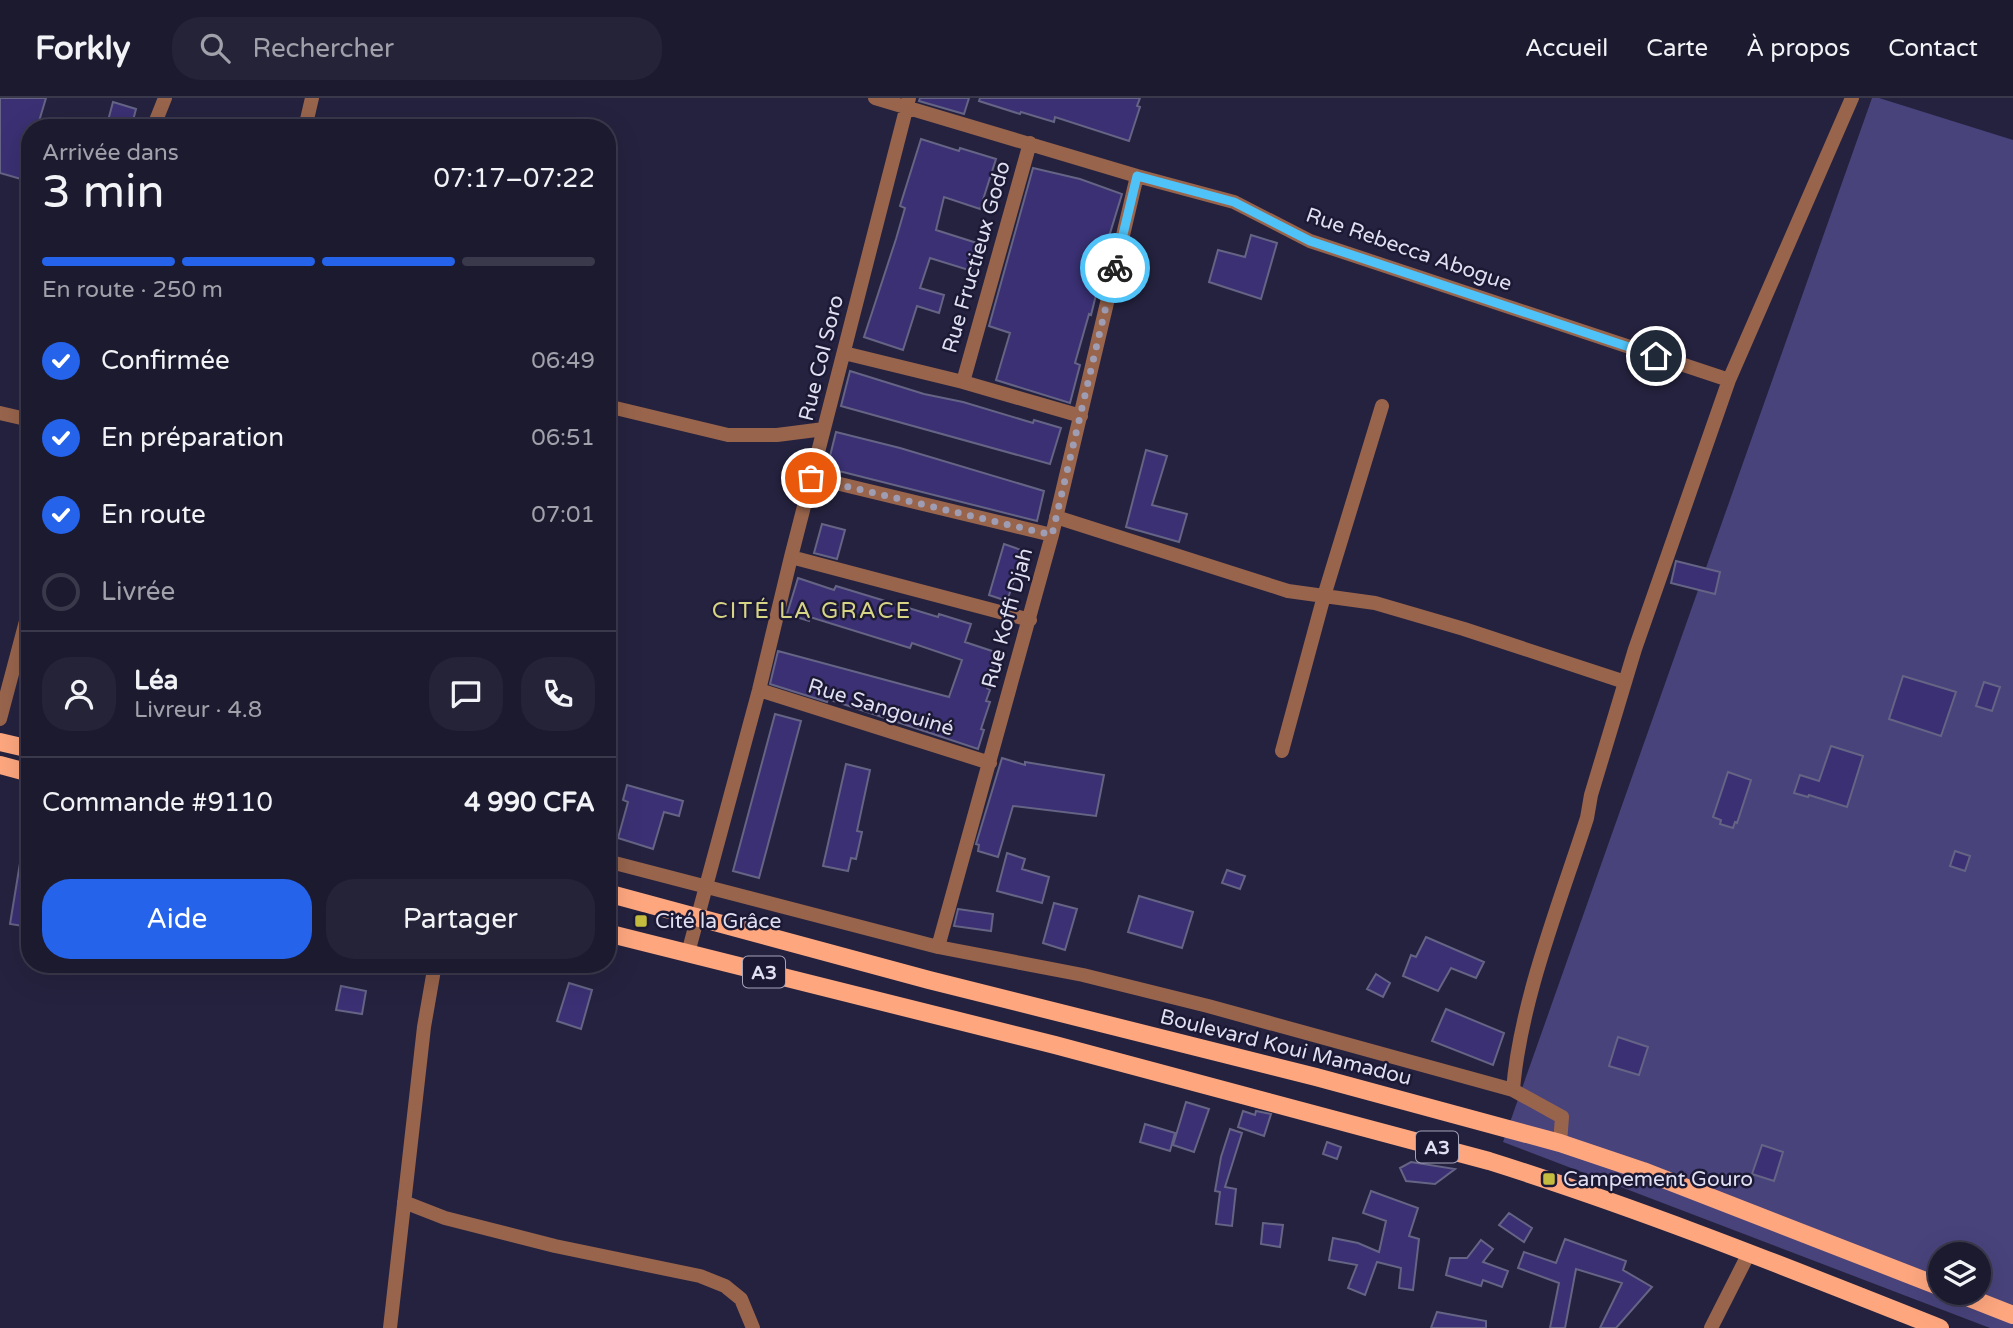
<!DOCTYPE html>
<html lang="fr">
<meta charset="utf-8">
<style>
:root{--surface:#1c1a2f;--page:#252337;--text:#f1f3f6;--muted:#a0a1aa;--line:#3a384b;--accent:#2563eb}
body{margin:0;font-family:"Varela Round",sans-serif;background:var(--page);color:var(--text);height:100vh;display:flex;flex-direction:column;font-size:26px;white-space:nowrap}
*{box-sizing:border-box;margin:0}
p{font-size:23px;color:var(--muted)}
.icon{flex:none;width:38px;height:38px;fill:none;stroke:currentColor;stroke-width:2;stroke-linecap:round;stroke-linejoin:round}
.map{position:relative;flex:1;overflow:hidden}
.sheet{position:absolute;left:21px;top:21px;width:595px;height:854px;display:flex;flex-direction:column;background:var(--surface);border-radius:28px;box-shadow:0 7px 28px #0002,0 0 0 2px var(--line)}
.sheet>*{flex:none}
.fabs{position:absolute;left:1928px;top:1144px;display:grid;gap:14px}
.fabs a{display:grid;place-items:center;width:63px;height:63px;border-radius:50%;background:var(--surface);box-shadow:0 7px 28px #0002,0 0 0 2px var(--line);font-size:35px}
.pin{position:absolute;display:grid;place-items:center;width:60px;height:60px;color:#fff;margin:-30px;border:4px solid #fff;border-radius:50%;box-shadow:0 2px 7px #0007}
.courier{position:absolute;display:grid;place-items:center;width:70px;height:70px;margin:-35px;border:5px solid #4fc3f7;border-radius:50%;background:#fff;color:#222;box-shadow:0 2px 9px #0007}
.overview em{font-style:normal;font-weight:600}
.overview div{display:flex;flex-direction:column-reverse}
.overview{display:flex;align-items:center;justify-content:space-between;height:119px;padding:0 21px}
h1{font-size:46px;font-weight:600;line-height:52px}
.bar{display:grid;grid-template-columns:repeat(4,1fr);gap:10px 7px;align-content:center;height:84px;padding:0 21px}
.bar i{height:9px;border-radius:5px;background:var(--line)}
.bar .selected{background:var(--accent)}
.bar p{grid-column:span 4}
.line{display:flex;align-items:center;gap:18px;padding:0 21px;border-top:2px solid var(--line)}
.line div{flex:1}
.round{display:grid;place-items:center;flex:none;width:74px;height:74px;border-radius:28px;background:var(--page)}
ol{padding:0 21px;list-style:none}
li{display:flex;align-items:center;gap:21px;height:77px}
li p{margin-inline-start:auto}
li .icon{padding:7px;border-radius:50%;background:var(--accent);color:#fff;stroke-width:4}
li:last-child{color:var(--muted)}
li i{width:38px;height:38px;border:4px solid var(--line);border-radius:50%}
.button{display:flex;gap:14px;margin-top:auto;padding:14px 21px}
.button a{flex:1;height:80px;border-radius:28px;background:var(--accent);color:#fff;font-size:28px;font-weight:600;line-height:80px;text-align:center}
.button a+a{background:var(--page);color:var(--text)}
header{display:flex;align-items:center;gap:42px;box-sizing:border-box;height:98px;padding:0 35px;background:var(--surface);border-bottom:2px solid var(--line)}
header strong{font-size:33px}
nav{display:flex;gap:38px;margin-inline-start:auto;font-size:24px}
.search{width:490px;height:63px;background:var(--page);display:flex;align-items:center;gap:18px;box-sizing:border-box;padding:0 24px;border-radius:28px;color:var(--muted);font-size:26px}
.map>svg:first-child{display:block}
.green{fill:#48437b;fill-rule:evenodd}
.building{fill:#3a3073;stroke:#656485;stroke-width:2}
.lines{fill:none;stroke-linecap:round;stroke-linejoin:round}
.minor{stroke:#98644c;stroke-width:14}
.primary{stroke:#fea77f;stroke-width:18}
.done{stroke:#9e9db3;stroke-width:7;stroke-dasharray:0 12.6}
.route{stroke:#4fc3f7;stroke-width:9}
.poi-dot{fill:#c4bc3e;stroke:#1c1935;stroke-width:2.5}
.labels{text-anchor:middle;stroke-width:5;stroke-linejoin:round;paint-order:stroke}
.shield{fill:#1c1935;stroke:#a4a4b9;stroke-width:2}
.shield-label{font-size:19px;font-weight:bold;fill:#dfdff2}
.street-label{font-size:21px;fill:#dfdff2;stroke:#1c1935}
.poi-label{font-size:21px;fill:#dfdff2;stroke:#1c1935;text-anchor:start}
.neighbourhood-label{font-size:23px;letter-spacing:2px;fill:#d8d486;stroke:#1c1935}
</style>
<header>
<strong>Forkly</strong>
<div class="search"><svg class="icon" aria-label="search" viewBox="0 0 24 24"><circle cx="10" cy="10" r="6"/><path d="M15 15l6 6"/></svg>Rechercher</div>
<nav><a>Accueil</a><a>Carte</a><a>À propos</a><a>Contact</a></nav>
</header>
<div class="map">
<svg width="2013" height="1230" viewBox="0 0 2013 1230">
<rect width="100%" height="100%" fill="#25223f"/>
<path class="green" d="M1872 0H1879L2013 42V1230H1990L1503 1044ZM1941 1157H1979V1195H1941Z"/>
<path class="building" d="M0 0H46L37 30H30V52L21 81 0 75Z
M920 0H969L964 16 919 3Z
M980 0H1140L1137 8 1140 9 1129 43 1055 19 1054 24 1021 14 1020 16 979 3Z
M113 4 136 11 131 30H106Z
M921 41 959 53 960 50 996 61 980 111 944 99 936 132 980 146 972 173 930 160 920 190 944 197 939 215 917 208 903 252 864 239 896 141 905 110 900 108Z
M1033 70 1080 81 1122 96 1100 168 1103 169 1091 217 1089 216 1075 265 1080 267 1070 305 996 282 1010 235 989 228Z
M1251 137 1277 145 1261 201 1209 184 1218 152 1245 159Z
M850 273 924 296 963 304 1033 325 1034 322 1061 330 1050 366 841 308Z
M836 334 900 350 1044 393 1037 423 827 370Z
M1146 352 1167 358 1152 407 1187 416 1179 444 1126 429Z
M822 426 845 432 837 461 814 455Z
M1004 446 1024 453 1007 503 989 497Z
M1676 463 1720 474 1715 496 1671 485Z
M798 480 834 492 836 488 938 519 939 516 971 526 965 544 998 555 987 590 990 592 986 603 990 604 981 631 984 632 978 651 828 601 827 604 770 586 778 553 949 599 962 562 912 545 910 550 810 519 809 523 787 516Z
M1903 578 1956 594 1941 638 1889 621Z
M1984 584 2000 589 1992 613 1976 608Z
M775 616 801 623 759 780 733 773Z
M1831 648 1863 658 1847 709 1809 697 1808 699 1794 695 1800 677 1819 683Z
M1002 660 1025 667V664L1104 677 1096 718 1013 708 998 759 978 753 979 747 976 746Z
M846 666 870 672 857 733 862 734 856 761 851 760 848 773 823 768Z
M1728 674 1751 682 1737 725 1735 724 1733 730 1720 726 1721 722 1713 719Z
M627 687 683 703 679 718 664 714 653 751 618 740 628 704 623 702Z
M22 753H30V829L10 826Z
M1955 753 1970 758 1965 773 1950 768Z
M1007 755 1025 761 1022 771 1049 779 1042 805 997 793Z
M1227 772 1245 778 1240 791 1222 785Z
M1139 798 1193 814 1182 850 1128 834Z
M1054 805 1077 811 1065 852 1043 845Z
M958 811 993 816 991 833 954 828Z
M1426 839 1484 864 1476 880 1451 870 1438 893 1403 878 1411 857 1416 859Z
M1376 876 1390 885 1383 899 1367 891Z
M569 885 592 892 581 931 557 923Z
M341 888 366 893 362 916 336 912Z
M1446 911 1504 935 1493 967 1432 943Z
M1618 939 1648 949 1639 977 1609 968Z
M1186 1004 1209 1011 1194 1054 1173 1047Z
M1243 1013 1255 1017 1256 1013 1271 1016 1264 1038 1238 1029Z
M1145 1026 1175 1035 1170 1053 1140 1044Z
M1230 1031 1242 1035 1225 1089 1236 1091 1232 1128 1216 1126 1220 1094 1215 1093 1221 1059Z
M1327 1044 1341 1049 1337 1061 1323 1056Z
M1762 1047 1783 1054 1774 1083 1752 1076Z
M1411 1064 1455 1071 1435 1086 1406 1083 1400 1070Z
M1371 1093 1418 1110 1409 1138 1419 1141 1413 1192 1399 1190 1401 1170 1377 1164 1365 1197 1348 1190 1357 1167 1329 1162 1333 1140 1358 1145 1379 1154 1386 1123 1363 1115Z
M1509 1115 1532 1130 1524 1144 1499 1127Z
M1263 1125 1283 1127 1280 1149 1261 1146Z
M1565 1141 1626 1163 1623 1172 1652 1189 1616 1230H1600L1622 1185 1576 1171 1565 1230H1550L1559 1185 1518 1170 1524 1154 1556 1165Z
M1481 1142 1493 1151 1483 1164 1508 1173 1502 1189 1483 1182 1481 1188 1446 1177 1450 1160H1467Z
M1437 1214 1486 1223V1230H1431Z"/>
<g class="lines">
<path class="minor" d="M875 0 1137 78 1234 104 1310 143 1729 282
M153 30 165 0
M305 30 312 0
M844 255 963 284 1081 318
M963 284 1030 45
M607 308 728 337H777L824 331
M0 315 30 322
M811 379 1052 437
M1056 419 1288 493 1375 505 1464 531 1625 584
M791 459 1030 522
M759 592 990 665
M0 621 30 508
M1282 653 1324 498 1382 308
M607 763 938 849 1083 877 1208 908 1513 992
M938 849 1052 437 1137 78
M688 855 759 592 791 459 909 0
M1560 1045 1562 1019 1513 992C1520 904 1560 804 1587 720L1591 697 1635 551 1729 282 1852 0
M404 1104 445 1120 555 1148 700 1178 725 1188 741 1201 753 1230
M390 1230 424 929 435 866
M1711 1230 1749 1155"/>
<path class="primary" d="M0 644 30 651
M0 667 30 675
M607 795 929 882 1316 979 1560 1045 1643 1073 1941 1189
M607 835 1055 947 1489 1063C1642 1111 1791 1171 1940 1230
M1957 1195 2013 1217"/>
</g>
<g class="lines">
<path class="done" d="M811 380 1052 437 1115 170"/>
<path class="route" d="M1115 170 1137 78 1234 104 1310 143 1656 258"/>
</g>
<g class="poi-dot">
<rect x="634" y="816" width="14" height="14" rx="3.5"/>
<rect x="1542" y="1074" width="14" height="14" rx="3.5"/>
</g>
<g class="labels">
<g class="shield">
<rect x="743" y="858.5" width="42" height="31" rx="5"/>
<rect x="1416" y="1033.5" width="42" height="31" rx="5"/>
</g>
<g class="shield-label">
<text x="764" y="881">A3</text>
<text x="1437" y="1056">A3</text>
</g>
<g class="street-label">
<text transform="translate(1409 151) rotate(19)" y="7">Rue Rebecca Abogue</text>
<text transform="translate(976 159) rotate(-74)" y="7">Rue Fructieux Godo</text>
<text transform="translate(821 260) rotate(-76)" y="7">Rue Col Soro</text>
<text transform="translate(1007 520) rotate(-75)" y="7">Rue Koffi Djah</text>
<text transform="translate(881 609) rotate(17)" y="7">Rue Sangouiné</text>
<text transform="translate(1286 949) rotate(14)" y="7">Boulevard Koui Mamadou</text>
</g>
<g class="poi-label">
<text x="655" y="830">Cité la Grâce</text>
<text x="1563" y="1088">Campement Gouro</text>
</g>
<g class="neighbourhood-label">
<text x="812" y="520">CITÉ LA GRACE</text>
</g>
</g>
</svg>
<div class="fabs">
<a><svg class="icon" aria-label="layers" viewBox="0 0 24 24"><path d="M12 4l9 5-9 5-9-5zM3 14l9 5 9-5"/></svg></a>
</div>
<div class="pin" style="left:811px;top:380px;background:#ea580c"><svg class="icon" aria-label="bag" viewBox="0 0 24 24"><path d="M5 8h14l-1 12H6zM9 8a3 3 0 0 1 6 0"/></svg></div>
<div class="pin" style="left:1656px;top:258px;background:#1f2937"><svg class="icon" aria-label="home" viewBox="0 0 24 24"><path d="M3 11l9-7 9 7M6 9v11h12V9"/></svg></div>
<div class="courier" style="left:1115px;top:170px"><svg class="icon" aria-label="bike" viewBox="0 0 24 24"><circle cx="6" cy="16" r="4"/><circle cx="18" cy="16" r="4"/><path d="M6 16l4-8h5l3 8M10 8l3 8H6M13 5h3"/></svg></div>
<section class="sheet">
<div class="overview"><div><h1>3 min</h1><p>Arrivée dans</p></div><em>07:17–07:22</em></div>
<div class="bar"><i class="selected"></i><i class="selected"></i><i class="selected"></i><i></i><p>En route · 250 m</p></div>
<ol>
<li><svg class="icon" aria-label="check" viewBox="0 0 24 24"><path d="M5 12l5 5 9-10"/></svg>Confirmée<p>06:49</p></li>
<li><svg class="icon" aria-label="check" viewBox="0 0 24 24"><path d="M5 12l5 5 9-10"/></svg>En préparation<p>06:51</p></li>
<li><svg class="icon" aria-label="check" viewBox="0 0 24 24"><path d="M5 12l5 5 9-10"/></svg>En route<p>07:01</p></li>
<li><i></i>Livrée</li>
</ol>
<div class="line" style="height:126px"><a class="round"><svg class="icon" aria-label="person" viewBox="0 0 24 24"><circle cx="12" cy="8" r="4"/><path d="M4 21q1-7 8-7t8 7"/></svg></a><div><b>Léa</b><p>Livreur · 4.8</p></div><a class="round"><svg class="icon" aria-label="chat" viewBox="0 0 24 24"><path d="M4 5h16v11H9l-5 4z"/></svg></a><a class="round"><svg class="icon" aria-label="phone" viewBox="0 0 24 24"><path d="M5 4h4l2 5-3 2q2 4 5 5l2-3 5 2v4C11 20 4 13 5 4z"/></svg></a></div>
<div class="line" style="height:91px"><div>Commande #9110</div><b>4 990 CFA</b></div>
<div class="button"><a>Aide</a><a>Partager</a></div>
</section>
</div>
